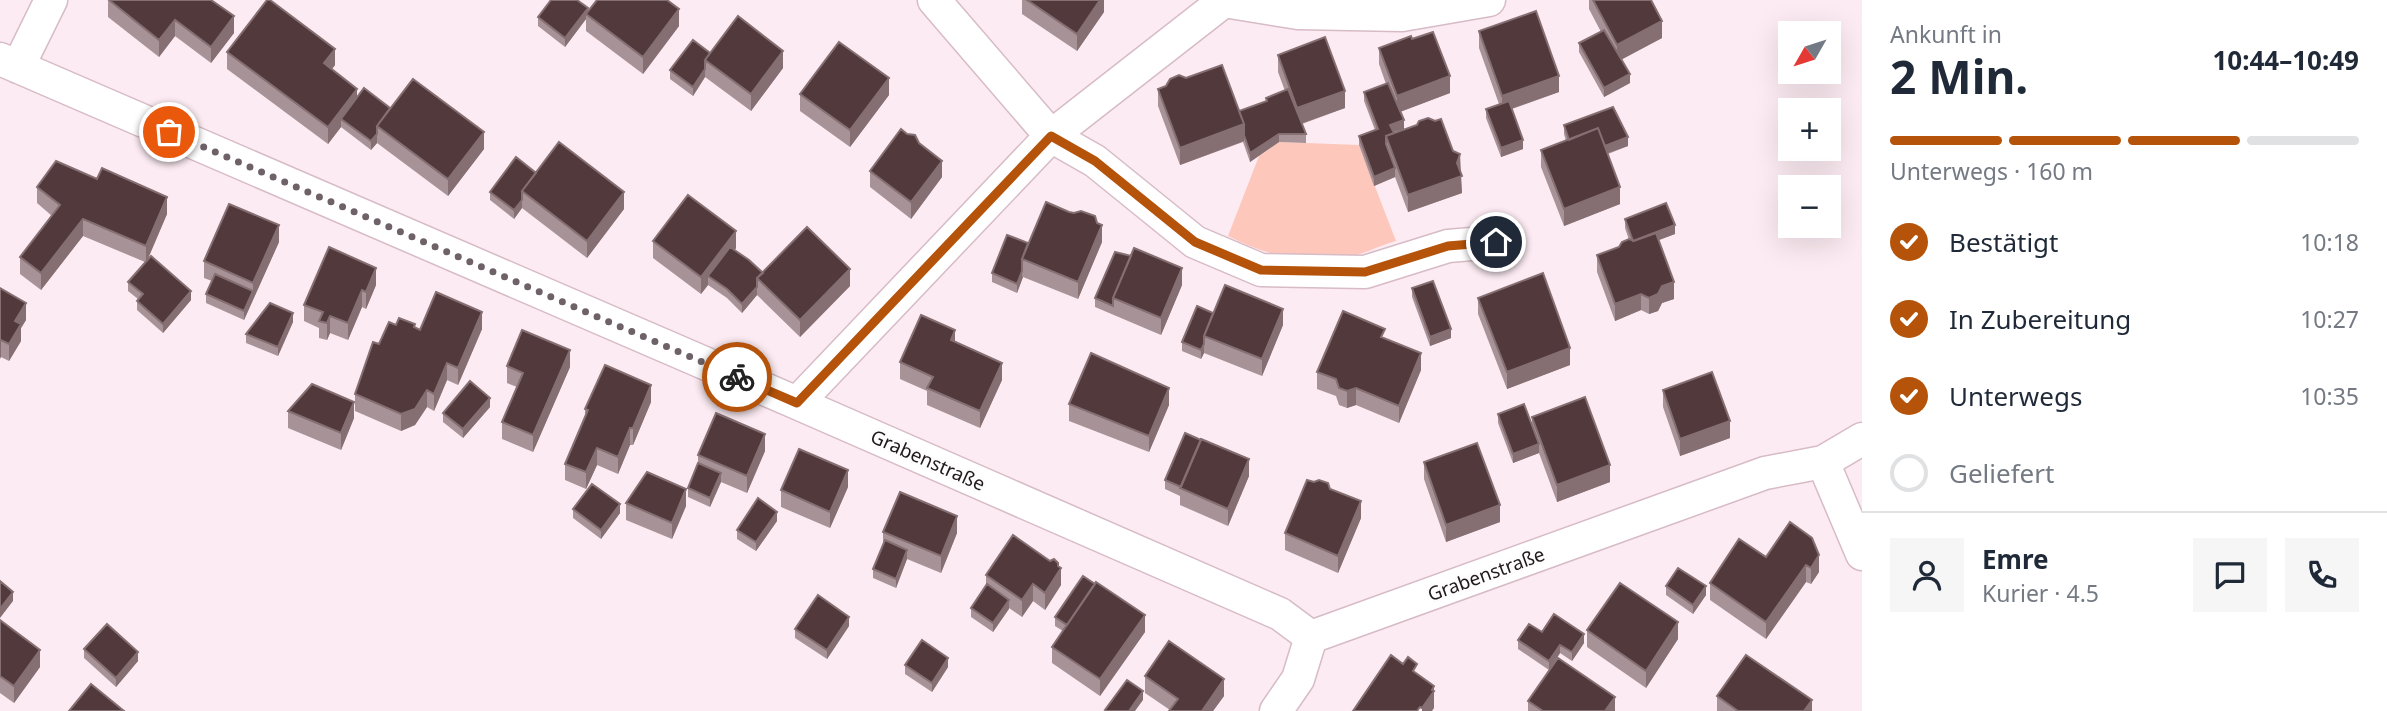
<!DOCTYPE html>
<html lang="de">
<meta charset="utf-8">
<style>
:root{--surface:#fff;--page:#f6f6f7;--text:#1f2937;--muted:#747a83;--line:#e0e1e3;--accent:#b45309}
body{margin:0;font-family:"Noto Sans",sans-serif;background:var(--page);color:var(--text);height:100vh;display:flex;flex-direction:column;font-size:26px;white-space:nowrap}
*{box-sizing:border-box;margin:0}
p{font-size:23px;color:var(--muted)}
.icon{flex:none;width:38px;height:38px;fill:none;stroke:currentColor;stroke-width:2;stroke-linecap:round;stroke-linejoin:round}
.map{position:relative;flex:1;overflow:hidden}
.panel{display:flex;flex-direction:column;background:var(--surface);width:525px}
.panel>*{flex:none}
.needle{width:46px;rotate:231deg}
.buttons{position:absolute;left:1778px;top:21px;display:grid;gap:14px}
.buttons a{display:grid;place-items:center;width:63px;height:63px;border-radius:0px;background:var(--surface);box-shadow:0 7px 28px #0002;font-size:35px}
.pin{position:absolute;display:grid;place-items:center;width:60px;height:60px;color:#fff;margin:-30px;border:4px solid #fff;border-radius:50%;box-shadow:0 2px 7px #0007}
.courier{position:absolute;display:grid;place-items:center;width:70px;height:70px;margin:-35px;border:5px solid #b45309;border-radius:50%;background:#fff;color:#222;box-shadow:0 2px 9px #0007}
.summary em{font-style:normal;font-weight:700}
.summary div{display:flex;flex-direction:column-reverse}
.summary{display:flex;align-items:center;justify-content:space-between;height:119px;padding:0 28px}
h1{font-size:46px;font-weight:700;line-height:52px}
.bar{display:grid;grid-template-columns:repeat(4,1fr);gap:10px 7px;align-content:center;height:84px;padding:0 28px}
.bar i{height:9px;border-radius:5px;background:var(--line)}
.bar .selected{background:var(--accent)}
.bar p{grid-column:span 4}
.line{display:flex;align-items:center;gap:18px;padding:0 28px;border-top:2px solid var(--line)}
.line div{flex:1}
.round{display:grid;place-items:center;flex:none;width:74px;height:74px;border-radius:0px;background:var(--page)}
ol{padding:0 28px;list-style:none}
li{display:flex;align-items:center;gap:21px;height:77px}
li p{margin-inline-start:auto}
li .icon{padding:7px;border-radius:50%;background:var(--accent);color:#fff;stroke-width:4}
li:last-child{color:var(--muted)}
li i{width:38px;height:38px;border:4px solid var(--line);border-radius:50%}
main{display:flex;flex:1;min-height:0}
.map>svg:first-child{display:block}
.green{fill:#fdc8bb}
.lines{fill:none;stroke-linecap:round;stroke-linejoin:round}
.street-casing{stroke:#d7bbc6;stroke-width:35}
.street{stroke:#fff;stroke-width:32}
.wall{fill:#a79297}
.shaded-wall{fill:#856f73}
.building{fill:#523a3c;stroke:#856f73;stroke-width:2}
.done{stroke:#6e6268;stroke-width:7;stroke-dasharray:0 12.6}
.route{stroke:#b45309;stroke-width:9}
.labels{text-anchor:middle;stroke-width:7;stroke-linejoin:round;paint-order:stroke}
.street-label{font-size:19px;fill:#22191d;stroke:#fdfdfd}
</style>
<main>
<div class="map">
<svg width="1862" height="711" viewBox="0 0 1862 711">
<rect width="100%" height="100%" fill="#fcebf2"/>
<path class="green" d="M1279 142 1359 145 1396 241C1378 246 1358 257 1339 259 1299 263 1263 254 1228 236L1259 156Z"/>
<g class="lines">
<defs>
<path id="street" d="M934 0 1051 136 1095 161 1195 242 1261 270 1365 272 1448 246 1496 242
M0 59 797 403 1280 614 1311 637
M18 67 51 0
M797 403 1051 136 1224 1 1298 13 1402 15 1489 0
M1823 462 1862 554
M1311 637 1765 473 1823 462 1862 439
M1276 711 1298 679 1311 637"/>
</defs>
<use href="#street" class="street-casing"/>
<use href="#street" class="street"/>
</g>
<path class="wall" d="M1022 0H1104V12L1077 51 1022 14Z
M1589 0H1593L1662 38 1622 59 1630 83 1604 97 1579 52V43L1601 32 1589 9Z
M108 1 234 33 211 63 175 36 159 57 108 17Z
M588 12 679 26 643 74 586 31V19L565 47 538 26V17Z
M1479 31 1559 92 1512 109 1523 149 1501 157 1486 118V109L1499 104 1479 48Z
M1412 39 1450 93 1400 112 1404 129 1394 132 1460 171 1462 193 1408 212 1395 177 1374 186 1359 145V136L1375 130 1364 101V92L1386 84 1379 64V48Z
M227 52 335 65 332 69 357 97 390 108 484 149 448 196 377 143 371 150 341 127 328 144 227 69Z
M710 53 783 68 751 111 705 77 693 96 670 79V70Z
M1278 55 1345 108 1302 124 1306 134V143L1279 142 1250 162 1243 142 1180 165 1158 106V89L1239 111 1266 101V98L1285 91 1278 72Z
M800 94 889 95 850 147 800 111Z
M1564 125 1628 146 1608 154 1620 204 1564 226 1541 167V150L1566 141 1564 134Z
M919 143 942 177 911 219 870 187V171Z
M536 173 624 209 587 258 522 208 514 219 490 200V192Z
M37 187 167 214 147 261 191 300 163 333 137 310V301L138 299 128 291V282L145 262 83 236 41 290 20 274V257L52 216 37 203Z
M1069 212 1102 242 1078 299 1023 277 1017 293 992 282V273Z
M1625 219 1675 234 1658 240 1674 299 1662 303 1658 311 1649 314 1641 310 1615 321 1597 272V255L1619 247 1629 240 1625 228Z
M653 241 736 248 735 250 763 273 850 286 800 337 757 295 742 313 727 298 708 285 701 294 653 258Z
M279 242 244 320 206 303V294L212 281 204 278V261Z
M376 285 366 309 362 307 348 340 330 333 327 340 319 338V328L304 321V305Z
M1182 285 1161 335 1095 307V298Z
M0 288 26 320 21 328V341L9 361 1 357Z
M1412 288 1451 338 1430 346 1412 297Z
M1478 298 1570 365 1507 389 1478 314Z
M1213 313 1283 325 1262 376 1204 353 1201 359 1182 351V342Z
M293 322 278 356 246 343V334Z
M396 325 415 328 420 330 482 329 458 385 447 380 434 411 427 407 415 425 401 431 355 411V394Z
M1385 339 1421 370 1399 423 1356 405 1347 408 1339 405 1336 396 1317 389V372Z
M900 362 1002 380 980 428 927 405V391L900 379Z
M507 366 570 367 533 452 502 439V422L517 387 507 383Z
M1663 390 1730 438 1680 456 1663 407Z
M651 402 633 445H630L618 474 597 465 586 489 565 480V464L585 416V409Z
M1069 404 1169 405 1149 452 1069 421Z
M490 407 463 438 443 422V413Z
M288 411 354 418 341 450 288 428Z
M1498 414 1532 424V417L1610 482 1557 502 1539 453 1513 463 1498 423Z
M765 451 747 493 721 482 710 507 688 497V488L698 463V455Z
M1424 462 1500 522 1446 542 1424 479Z
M1249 476 1228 526 1180 505V496L1165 489V480Z
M1314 482 1330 489 1361 518 1338 573 1285 550V533Z
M848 487 830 528 781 507V490Z
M626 503 686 506 672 539 626 520Z
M573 509 620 513 601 539 573 518Z
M777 521 756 551 737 539V530Z
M1790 522 1819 572 1811 584 1806 582 1766 639 1710 600V583L1766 557Z
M883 532 957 533 941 573 907 559 896 588 873 578V569L883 544Z
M1058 566 1061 585 1045 610 1033 601 1022 617 1009 608 993 632 971 617V608L986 586V575Z
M1666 586 1706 595 1693 614 1666 595Z
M1055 617 1145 632 1100 696 1052 663V647L1063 631 1055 626Z
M0 620 40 667 14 703 0 693Z
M849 626 827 659 795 638V629Z
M1587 630 1678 639 1646 688 1587 647Z
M1542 632 1584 643 1572 661 1560 653 1549 670 1518 649V640Z
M84 649 138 661 116 687 84 658Z
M905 665 948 667 932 692 905 674Z
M1145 676 1224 696 1213 711H1169L1170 710 1145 693Z
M1717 696 1812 711H1717Z
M1528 701 1615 711H1528Z"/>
<path class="shaded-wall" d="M1100 0H1104V12L1077 51V34Z
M588 8V15L586 14V19L565 47V38Z
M679 9V26L643 74V57Z
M234 16V33L211 63V47Z
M175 20V36L159 57V40Z
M1662 21V38L1617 62V45Z
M335 49V65L324 80V63Z
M783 51V68L751 111V94Z
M705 69V77L693 96V87Z
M1630 74V83L1604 97V88Z
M1450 76V93L1397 113V96Z
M1559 76V92L1502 112V96Z
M889 78V95L850 147V130Z
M357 89V106L341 119V127L328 144V127Z
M1345 91V108L1297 125V108Z
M1404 120V129L1390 133V125Z
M1244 124V141L1180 165V148Z
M484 132V149L448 196V179Z
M377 134V143L371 150V141Z
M1279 134V142L1250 162V153Z
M1628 137V146L1602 155V146Z
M1523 140V149L1501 157V148Z
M1460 154 1462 193 1408 212V195L1457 163Z
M942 161V177L911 219V202Z
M1395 168V177L1374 186V177Z
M1620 187V204L1564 226V209Z
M624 192V209L587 258V241Z
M167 197V214L146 263V246Z
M522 200V208L514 219V210Z
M83 219V236L41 290V273Z
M279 225V242L244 320V311L253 291V283Z
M1102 225V242L1078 299V282Z
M1675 225V234L1633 250V241Z
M736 231V248L713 279 708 276V285L701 294V277Z
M376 268V285L366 309V292Z
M1182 268V285L1161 335V318Z
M850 269V286L800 337V320Z
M1022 271V276L1023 277 1017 293V284Z
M1674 282V299L1662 303 1658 311 1649 314V298L1662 286Z
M757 287V295L742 313V304Z
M362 290V307L348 340V323Z
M191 291V300L163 333V324Z
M1641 294V310L1615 321V304Z
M26 303V320L21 328V341L9 361V344L15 321Z
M1283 309V325L1262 376V359Z
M482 312V329L458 385V368Z
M293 313V322L278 356V347Z
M330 316V333L327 340V323Z
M1451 329V338L1430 346V337Z
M955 330V347L951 340Z
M1 340V357L0 359V342Z
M1204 344V353L1201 359V350Z
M1570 348V365L1507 389V372Z
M570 350V367L533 452V435Z
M1421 353V370L1399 423V406Z
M447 363V380L434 411V394Z
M1002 363V380L980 428V411Z
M651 385V402L633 445V428Z
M1169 388V405L1149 452V436Z
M1356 388V405L1347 408V391Z
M427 390V407L415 425 401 431V414Z
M490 398V407L463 438V429Z
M354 402V418L341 450V433Z
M1730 421V438L1680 456V439Z
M630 428V445L618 474V457Z
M765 434V451L747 493V476Z
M1539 444V453L1513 463V454Z
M597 448V465L586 489V472Z
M1249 459V476L1228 526V509Z
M1610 465V482L1557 502V485Z
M848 470V487L830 528V512Z
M721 473V482L710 507V498Z
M686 489V506L672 539V523Z
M1361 501V518L1338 573V556Z
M620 504V513L601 539V530Z
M1500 505V522L1446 542V525Z
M777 512V521L756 551V542Z
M957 516V533L941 573V556Z
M907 550V559L896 588V579Z
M1819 555V572L1811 584V568Z
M1806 565V582L1766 639V622Z
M1061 568V585L1045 610V593Z
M1033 584V601L1022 617V600Z
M1706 586V595L1693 614V605Z
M13 592V601L0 618V609Z
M1009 600V609L993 632V623Z
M1145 615V632L1100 696V679Z
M849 617V626L827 659V650Z
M1678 622V639L1646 688V671Z
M1584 634V643L1572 661V652Z
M1560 645V653L1549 670V661Z
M40 650V667L14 703V686Z
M138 652V661L116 687V678Z
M948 658V667L932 692V683Z
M1224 679V696L1213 711H1202Z
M1434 686V708L1432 711H1422V708Z
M1143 691V700L1135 711H1129Z
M1615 697V711H1605Z
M1812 700V711H1804Z"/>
<path class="building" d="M109 0H211L234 16 211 47 175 20 159 40Z
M267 0H270L335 49 324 63 357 89 328 127 227 52Z
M551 0H577L588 8 565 38 538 17Z
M597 0H667L679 9 643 57 586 14Z
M1027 0H1100L1077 34Z
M1593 0H1651L1662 21 1617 45Z
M1536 11 1559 76 1502 96 1479 31Z
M738 16 783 51 751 94 705 60Z
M1604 30 1630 74 1604 88 1579 43Z
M1433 32 1450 76 1397 96 1379 48 1411 36 1412 39Z
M1325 37 1345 91 1297 108 1278 55Z
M693 40 710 53 705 60V69L693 87 670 70Z
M839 42 889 78 850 130 800 94Z
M1222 65 1244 124 1180 148 1158 89 1166 86 1170 79 1179 75 1186 78Z
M413 79 484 132 448 179 377 126Z
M1388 83 1404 120 1390 125 1394 133 1386 136V144L1395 168 1374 177 1359 136 1378 129 1364 92Z
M364 88 390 108 377 126V134L371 141 341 119Z
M1288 89 1306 134H1279L1250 153 1244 135V124L1239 111 1267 101 1266 98Z
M1509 101 1523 140 1501 148 1486 109Z
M1613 107 1628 137 1605 146 1598 128 1569 140 1564 125Z
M1428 118 1435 121 1441 119 1453 151 1460 154 1457 163 1462 176 1408 195 1386 136 1417 125 1419 121Z
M1598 128 1620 187 1564 209 1541 150Z
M901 129 907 134 915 135 919 143 942 161 911 202 870 171Z
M559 142 624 192 587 241 522 191Z
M516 157 536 173 522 191V200L514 210 490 192Z
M56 161 97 179 102 168 167 197 146 246 83 219 41 273 20 257 60 205 37 187Z
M688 195 736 231 701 277 653 241Z
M1046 202 1069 212 1074 213 1081 211 1095 216 1097 223 1102 225 1078 282 1022 259Z
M1666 203 1675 225 1633 241 1625 219Z
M229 204 279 225 253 283 204 261Z
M807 227 850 269 800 320 757 278Z
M1656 233 1674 282 1662 286 1658 294 1649 298 1641 294 1615 304 1597 255 1619 247 1622 242 1629 239 1634 241Z
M1007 235 1028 243 1022 259V271L1017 284 992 273Z
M329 247 376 268 366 292 362 290 348 323 330 316 327 323 319 321 323 312 304 305Z
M730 247 749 260 763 273 757 278V287L742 304 727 289 708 276Z
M1134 248 1182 268 1161 318 1113 298Z
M1115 252 1131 256 1113 298V306L1095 298Z
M151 256 191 291 163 324 137 301 143 294 128 282Z
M1543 273 1570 348 1507 372 1478 298Z
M215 274 253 291 244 311 206 294Z
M1433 281 1451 329 1430 337 1412 288Z
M1225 285 1283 309 1262 359 1204 336Z
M0 288 26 303 15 321 21 324 9 344 1 340 0 342Z
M436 292 482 312 458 368 447 363 434 394 427 390 415 409 401 414 355 394 373 342 379 344 389 322 396 325 399 318 415 324 414 327 420 330Z
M270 303 293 313 278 347 246 334Z
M1197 306 1213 313 1204 336V344L1201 350 1182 342Z
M1343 311 1385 329 1381 337 1421 353 1399 406 1356 388 1347 391 1339 388 1336 379 1317 372Z
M921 315 955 330 951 340 1002 363 980 411 927 388 933 377 900 362Z
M522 330 570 350 533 435 502 422 523 373 507 366Z
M1091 353 1169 388 1149 436 1069 404Z
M605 365 651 385 633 428H630L618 457 597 448 586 472 565 464 588 410 585 409Z
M1712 372 1730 421 1680 439 1663 390Z
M470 381 490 398 463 429 443 413Z
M312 384 354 402 341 433 288 411Z
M1585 397 1610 465 1557 485 1532 417Z
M1524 404 1539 444 1513 454 1498 414Z
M716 413 765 434 747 476 698 455Z
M1185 433 1201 440 1181 487 1165 480Z
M1201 439 1249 459 1228 509 1180 488Z
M1477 443 1500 505 1446 525 1424 462Z
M799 449 848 470 830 512 781 490Z
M698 463 721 473 710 498 688 488Z
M647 472 686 489 672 523 626 503Z
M1307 480 1314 482 1319 480 1328 483 1330 489 1361 501 1338 556 1285 533Z
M592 484 620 504 601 530 573 509Z
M900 492 957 516 941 556 883 532Z
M758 498 777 512 756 542 737 530Z
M1790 522 1812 538 1819 555 1811 568 1806 565 1766 622 1710 583 1739 539 1766 557Z
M1013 535 1050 561 1054 559 1058 563V566L1061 568 1045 593 1033 584 1022 600 986 575Z
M885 540 907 550 896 579 873 569Z
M1678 568 1706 586 1693 605 1666 586Z
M1083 576 1095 584 1067 625 1055 617Z
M0 581 13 592 0 609Z
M1096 582 1145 615 1100 679 1052 647Z
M1620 583 1678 622 1646 671 1587 630Z
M987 584 1009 600 993 623 971 608Z
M818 595 849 617 827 650 795 629Z
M1554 614 1584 634 1572 652 1560 645 1549 661 1518 640 1529 624 1542 632Z
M0 620 40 650 14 686 0 676Z
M107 624 138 652 116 678 84 649Z
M922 640 948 658 932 683 905 665Z
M1169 641 1224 679 1202 711H1169L1178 699 1145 676Z
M1391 655 1403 664 1408 657 1417 664 1413 671 1434 686 1432 690 1434 691 1422 708 1420 707 1417 711H1353Z
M1746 655 1812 700 1804 711H1738L1717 696Z
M1558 658 1615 697 1605 711H1543L1528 701Z
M1127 680 1143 691 1129 711H1107L1105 710Z
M91 684 124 711H69Z"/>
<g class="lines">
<path class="done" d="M169 132 737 377"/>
<path class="route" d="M737 377 797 403 1051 136 1095 161 1195 242 1261 270 1365 272 1448 246 1496 242"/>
</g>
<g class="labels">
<g class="street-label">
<text transform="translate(928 460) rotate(24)" y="7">Grabenstraße</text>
<text transform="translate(1486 574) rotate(-20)" y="7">Grabenstraße</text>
</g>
</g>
</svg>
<div class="buttons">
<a><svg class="needle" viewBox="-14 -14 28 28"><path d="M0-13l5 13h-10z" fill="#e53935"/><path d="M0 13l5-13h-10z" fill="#747a83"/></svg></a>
<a>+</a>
<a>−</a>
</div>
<div class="pin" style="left:169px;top:132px;background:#ea580c"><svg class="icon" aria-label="bag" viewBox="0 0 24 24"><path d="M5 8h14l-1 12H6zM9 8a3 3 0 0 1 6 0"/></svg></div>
<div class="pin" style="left:1496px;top:242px;background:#1f2937"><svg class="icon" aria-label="home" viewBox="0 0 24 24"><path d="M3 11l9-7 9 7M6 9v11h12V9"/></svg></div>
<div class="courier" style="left:737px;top:377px"><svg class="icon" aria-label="bike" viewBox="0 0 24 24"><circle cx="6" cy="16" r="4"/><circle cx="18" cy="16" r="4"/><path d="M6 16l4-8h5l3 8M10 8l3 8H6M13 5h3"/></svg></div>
</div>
<section class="panel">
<div class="summary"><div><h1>2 Min.</h1><p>Ankunft in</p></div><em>10:44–10:49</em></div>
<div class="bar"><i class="selected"></i><i class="selected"></i><i class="selected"></i><i></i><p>Unterwegs · 160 m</p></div>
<ol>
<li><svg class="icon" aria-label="check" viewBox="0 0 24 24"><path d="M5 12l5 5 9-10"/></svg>Bestätigt<p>10:18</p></li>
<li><svg class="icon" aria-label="check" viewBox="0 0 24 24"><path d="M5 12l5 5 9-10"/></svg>In Zubereitung<p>10:27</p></li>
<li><svg class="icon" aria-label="check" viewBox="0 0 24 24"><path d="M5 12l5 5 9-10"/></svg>Unterwegs<p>10:35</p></li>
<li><i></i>Geliefert</li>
</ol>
<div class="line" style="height:126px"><a class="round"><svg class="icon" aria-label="person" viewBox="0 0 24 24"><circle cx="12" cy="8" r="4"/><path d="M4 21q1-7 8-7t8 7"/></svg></a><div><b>Emre</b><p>Kurier · 4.5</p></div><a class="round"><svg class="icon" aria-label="chat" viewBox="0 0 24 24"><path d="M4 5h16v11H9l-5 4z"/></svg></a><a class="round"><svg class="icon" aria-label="phone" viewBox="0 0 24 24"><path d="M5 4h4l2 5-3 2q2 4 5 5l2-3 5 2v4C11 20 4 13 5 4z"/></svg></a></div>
</section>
</main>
